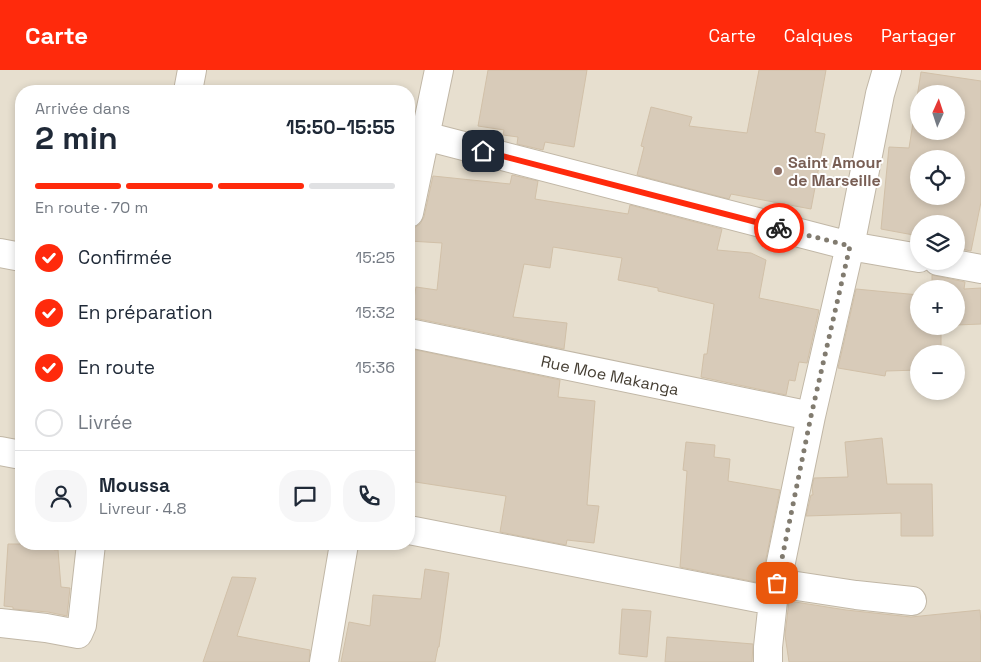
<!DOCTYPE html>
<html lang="fr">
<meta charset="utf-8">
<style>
:root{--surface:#fff;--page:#f6f6f7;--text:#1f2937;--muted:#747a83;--line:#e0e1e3;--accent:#ff2a0c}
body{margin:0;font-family:"Space Grotesk",sans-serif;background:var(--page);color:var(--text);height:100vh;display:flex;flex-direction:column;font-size:19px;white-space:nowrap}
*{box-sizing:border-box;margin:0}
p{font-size:16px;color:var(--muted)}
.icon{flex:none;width:28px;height:28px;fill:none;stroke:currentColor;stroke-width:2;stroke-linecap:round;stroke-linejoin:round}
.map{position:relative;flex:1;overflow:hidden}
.details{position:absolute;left:15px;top:15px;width:400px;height:465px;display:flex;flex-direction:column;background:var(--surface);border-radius:20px;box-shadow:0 2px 8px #0003}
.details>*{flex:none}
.needle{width:32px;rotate:3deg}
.buttons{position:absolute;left:910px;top:15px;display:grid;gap:10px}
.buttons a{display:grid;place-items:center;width:55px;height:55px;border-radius:50%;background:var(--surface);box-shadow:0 2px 8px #0003;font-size:25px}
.pin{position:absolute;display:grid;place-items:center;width:42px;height:42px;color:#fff;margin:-21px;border-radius:10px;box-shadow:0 2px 8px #0006}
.courier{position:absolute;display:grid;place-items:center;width:50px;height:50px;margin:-25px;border:4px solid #ff2a0c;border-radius:50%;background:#fff;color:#222;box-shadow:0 1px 6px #0007}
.summary em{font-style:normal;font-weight:800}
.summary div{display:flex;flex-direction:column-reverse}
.summary{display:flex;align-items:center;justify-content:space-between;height:85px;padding:0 20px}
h1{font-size:32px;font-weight:800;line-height:38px}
.bar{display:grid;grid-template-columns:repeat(4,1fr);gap:8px 5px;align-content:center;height:60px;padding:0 20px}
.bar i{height:6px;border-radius:4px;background:var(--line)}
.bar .selected{background:var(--accent)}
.bar p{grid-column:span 4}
.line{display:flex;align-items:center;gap:12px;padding:0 20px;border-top:1px solid var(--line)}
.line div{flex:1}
.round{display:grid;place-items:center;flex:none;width:52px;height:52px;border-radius:20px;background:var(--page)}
ol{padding:0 20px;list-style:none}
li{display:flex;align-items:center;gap:15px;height:55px}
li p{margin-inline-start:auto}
li .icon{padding:5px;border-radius:50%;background:var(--accent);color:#fff;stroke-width:4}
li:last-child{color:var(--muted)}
li i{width:28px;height:28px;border:2px solid var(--line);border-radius:50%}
header{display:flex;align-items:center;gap:30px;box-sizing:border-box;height:70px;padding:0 25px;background:var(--accent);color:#fff}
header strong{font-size:24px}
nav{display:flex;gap:28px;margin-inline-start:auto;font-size:18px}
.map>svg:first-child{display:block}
.residential{fill:#e7dfcf;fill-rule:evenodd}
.building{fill:#d8cbb9;stroke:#d1c0a8;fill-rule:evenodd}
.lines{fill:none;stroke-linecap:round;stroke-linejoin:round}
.minor-casing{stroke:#c1b7a6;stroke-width:30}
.minor{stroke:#fff;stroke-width:28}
.done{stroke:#817b6f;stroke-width:5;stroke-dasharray:0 9}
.route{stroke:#ff2a0c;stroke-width:6}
.education-dot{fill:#8d6e63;stroke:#fff;stroke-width:2}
.labels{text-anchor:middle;stroke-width:4;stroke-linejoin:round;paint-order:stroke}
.education-label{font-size:16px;font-weight:bold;fill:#785e54;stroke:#fff;text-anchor:start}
.street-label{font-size:16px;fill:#443d32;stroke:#fff}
</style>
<header>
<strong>Carte</strong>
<nav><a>Carte</a><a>Calques</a><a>Partager</a></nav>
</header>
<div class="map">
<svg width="981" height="592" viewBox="0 0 981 592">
<rect width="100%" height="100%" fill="#f3ede1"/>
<path class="residential" d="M0 0H981V592H0ZM21 21H409V474H21ZM919 24H956V61H919ZM919 89H956V126H919ZM919 154H956V191H919ZM919 219H956V256H919ZM919 284H956V321H919Z"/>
<path class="building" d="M488 0H587L574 77 545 72 543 80 517 74 518 67 503 65 504 60 478 56Z
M759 0H826L815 62 825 64 811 139 731 124 729 129 637 105 644 77 641 76 651 37 692 47 689 56 747 63Z
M921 2 981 11V132L971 181 956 178V154H919V166L881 159 889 77 909 78ZM919 24H956V61H919ZM919 89H956V126H919Z
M512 105 538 111 535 129 628 144 630 135 722 159 717 180 751 183 766 190 759 228 819 240 807 293 799 292 795 311 789 310 786 325 701 307 704 284H707L714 234 658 221V218L618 210 622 188 553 177 550 198 524 194 513 247 567 253 564 279 414 248V245H411L416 217 437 220 442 173 409 171V158H414L420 154 424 147 433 106 510 114Z
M932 205 965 212 964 219 981 218V254L956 255V219H932Z
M856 219 919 225V256H941V284H919V300L886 301 885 306 838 298Z
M411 279 560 310 558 327 595 331 587 435 599 436 594 473 567 470 566 475 500 462 506 426 409 411V301Z
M882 368 887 414H932L933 466H901V443L806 446 811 425H813L812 417 814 408 848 407 845 372Z
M686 372 715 375 714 387 730 389 728 411 780 420 761 513 680 497 687 401 683 400Z
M8 474H54V480H58L61 517 70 518 67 546 48 542 13 539V537L4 536Z
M425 499 449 503 439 577H438L435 592H341L349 552 370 556 373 525 421 529Z
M232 507 256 508 237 566 310 580 309 592H203Z
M789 531 846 540 911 547 980 540 981 554V592H789L785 565Z
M622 539 651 541 647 587 619 584Z
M667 567 753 574 752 592H665Z"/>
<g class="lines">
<defs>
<path id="minor" d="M188 21 192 0
M409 64 425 66 850 176 919 188
M409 143 439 0
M0 183 21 187
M938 191 981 199
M409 263 811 346
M0 381 21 385
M409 460 773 531
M777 513 856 525 912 531
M0 553 46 558 78 564 82 555 91 474
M324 592 344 474
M768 592V577L773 531 811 346 850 176 880 24 887 0"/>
</defs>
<use href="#minor" class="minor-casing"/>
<use href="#minor" class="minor"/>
</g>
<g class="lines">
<path class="done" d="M777 513 811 346 850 176 779 158"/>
<path class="route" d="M483 81 779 158"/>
</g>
<circle class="education-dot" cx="778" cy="101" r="5"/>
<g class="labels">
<g class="education-label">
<text x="788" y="98">Saint Amour<tspan x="788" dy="18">de Marseille</tspan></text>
</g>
<g class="street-label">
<text transform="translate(610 305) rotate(12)" y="6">Rue Moe Makanga</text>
</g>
</g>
</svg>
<div class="buttons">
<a><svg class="needle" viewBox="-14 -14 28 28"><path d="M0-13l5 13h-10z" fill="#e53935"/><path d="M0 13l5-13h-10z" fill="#747a83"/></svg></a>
<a><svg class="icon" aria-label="locate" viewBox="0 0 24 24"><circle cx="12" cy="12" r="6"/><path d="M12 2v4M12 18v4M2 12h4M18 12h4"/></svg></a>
<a><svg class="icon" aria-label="layers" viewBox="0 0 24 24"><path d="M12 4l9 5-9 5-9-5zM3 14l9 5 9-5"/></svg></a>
<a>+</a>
<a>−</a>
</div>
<div class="pin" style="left:777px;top:513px;background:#ea580c"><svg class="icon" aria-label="bag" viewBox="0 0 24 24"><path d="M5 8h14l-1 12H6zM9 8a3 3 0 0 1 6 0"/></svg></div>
<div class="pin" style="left:483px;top:81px;background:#1f2937"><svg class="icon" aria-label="home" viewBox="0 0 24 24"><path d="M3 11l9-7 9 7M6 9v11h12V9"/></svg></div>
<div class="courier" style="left:779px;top:158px"><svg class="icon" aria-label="bike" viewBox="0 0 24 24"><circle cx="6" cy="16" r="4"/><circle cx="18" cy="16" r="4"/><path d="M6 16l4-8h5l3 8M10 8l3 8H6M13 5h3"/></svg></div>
<section class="details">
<div class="summary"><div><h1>2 min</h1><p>Arrivée dans</p></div><em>15:50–15:55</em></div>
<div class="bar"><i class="selected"></i><i class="selected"></i><i class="selected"></i><i></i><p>En route · 70 m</p></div>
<ol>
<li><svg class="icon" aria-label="check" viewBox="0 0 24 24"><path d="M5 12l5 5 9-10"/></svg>Confirmée<p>15:25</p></li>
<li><svg class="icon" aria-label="check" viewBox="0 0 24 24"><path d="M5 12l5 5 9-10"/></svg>En préparation<p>15:32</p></li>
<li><svg class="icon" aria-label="check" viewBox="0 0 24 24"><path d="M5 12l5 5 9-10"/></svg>En route<p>15:36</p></li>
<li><i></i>Livrée</li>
</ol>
<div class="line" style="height:90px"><a class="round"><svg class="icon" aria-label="person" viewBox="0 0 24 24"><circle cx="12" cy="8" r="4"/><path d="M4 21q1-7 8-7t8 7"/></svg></a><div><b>Moussa</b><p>Livreur · 4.8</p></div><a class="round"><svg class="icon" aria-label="chat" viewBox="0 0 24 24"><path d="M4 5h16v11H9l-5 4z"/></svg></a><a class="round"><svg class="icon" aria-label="phone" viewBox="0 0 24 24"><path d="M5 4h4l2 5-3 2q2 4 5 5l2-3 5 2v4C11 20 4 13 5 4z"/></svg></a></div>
</section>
</div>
